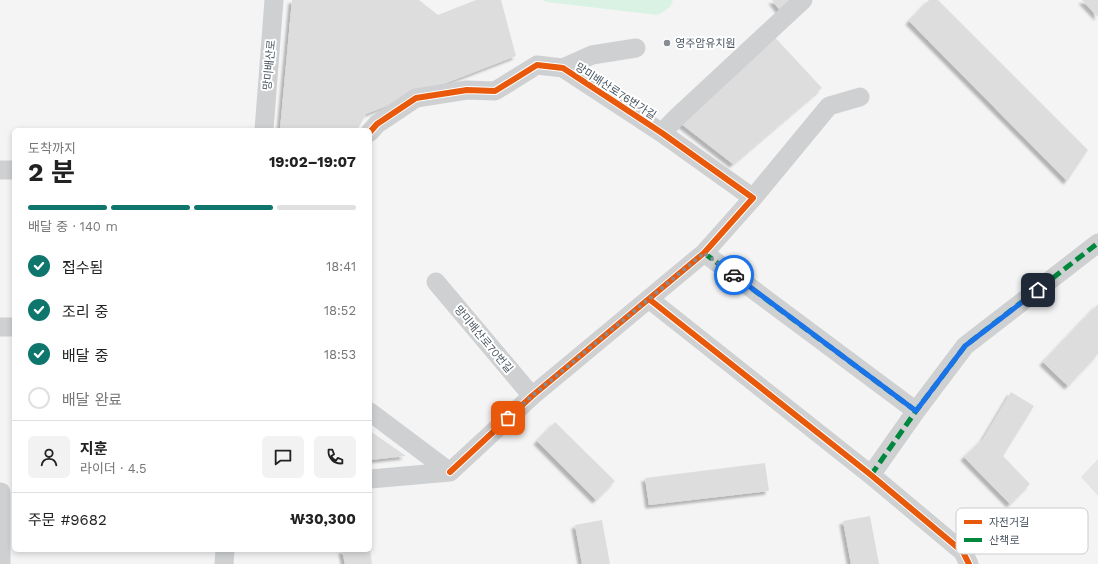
<!DOCTYPE html>
<html lang="ko">
<meta charset="utf-8">
<style>
:root{--surface:#fff;--page:#f2f2f2;--text:#222;--muted:#767676;--line:#e0e0e0;--accent:#0f766e}
body{margin:0;font-family:"Work Sans","Noto Sans KR",sans-serif;background:var(--page);color:var(--text);height:100vh;display:flex;flex-direction:column;font-size:15px;white-space:nowrap}
*{box-sizing:border-box;margin:0}
p{font-size:13px;color:var(--muted)}
.icon{flex:none;width:22px;height:22px;fill:none;stroke:currentColor;stroke-width:2;stroke-linecap:round;stroke-linejoin:round}
.map{position:relative;flex:1;overflow:hidden}
.side{position:absolute;left:12px;top:128px;width:360px;height:424px;display:flex;flex-direction:column;background:var(--surface);border-radius:6px;box-shadow:0 2px 6px #0003}
.side>*{flex:none}
.pin{position:absolute;display:grid;place-items:center;width:34px;height:34px;color:#fff;margin:-17px;border-radius:8px;box-shadow:0 2px 6px #0006}
.courier{position:absolute;display:grid;place-items:center;width:40px;height:40px;margin:-20px;border:3px solid #1a73e8;border-radius:50%;background:#fff;color:#222;box-shadow:0 1px 5px #0007}
.summary em{font-style:normal;font-weight:700}
.summary div{display:flex;flex-direction:column-reverse}
.summary{display:flex;align-items:center;justify-content:space-between;height:68px;padding:0 16px}
h1{font-size:26px;font-weight:700;line-height:30px}
.bar{display:grid;grid-template-columns:repeat(4,1fr);gap:6px 4px;align-content:center;height:48px;padding:0 16px}
.bar i{height:5px;border-radius:3px;background:var(--line)}
.bar .on{background:var(--accent)}
.bar p{grid-column:span 4}
.line{display:flex;align-items:center;gap:10px;padding:0 16px;border-top:1px solid var(--line)}
.line div{flex:1}
.round{display:grid;place-items:center;flex:none;width:42px;height:42px;border-radius:6px;background:var(--page)}
ol{padding:0 16px;list-style:none}
li{display:flex;align-items:center;gap:12px;height:44px}
li p{margin-inline-start:auto}
li .icon{padding:4px;border-radius:50%;background:var(--accent);color:#fff;stroke-width:4}
li:last-child{color:var(--muted)}
li i{width:22px;height:22px;border:2px solid var(--line);border-radius:50%}
.map>svg:first-child{display:block}
.education{fill:#e6e5e6}
.green{fill:#d9f2e3}
.building{fill:#ddddde;filter:url(#shadow)}
.lines{fill:none;stroke-linecap:round;stroke-linejoin:round}
.minor{stroke:#ced0d2;stroke-width:19}
.quiet{stroke:#00873e;stroke-width:5;stroke-dasharray:10 5;stroke-linecap:butt}
.cycleway-casing{stroke:#fff;stroke-width:8}
.cycleway{stroke:#e8590c;stroke-width:6}
.done{stroke:#868d94;stroke-width:4;stroke-dasharray:0 7.2}
.route{stroke:#1a73e8;stroke-width:5}
.poi-dot{fill:#868d94;stroke:#fff;stroke-width:1.5}
.labels{text-anchor:middle;stroke-width:4;stroke-linejoin:round;paint-order:stroke}
.poi-label{font-size:11px;fill:#4a5661;stroke:#fff;text-anchor:start}
.street-label{font-size:11px;fill:#4a5661;stroke:#fff}
.key{fill:#fff;stroke:#c9ccd0;stroke-width:1}
.key-label{font-size:11px;fill:#4a5661}
</style>
<div class="map">
<svg width="1098" height="564" viewBox="0 0 1098 564">
<defs>
<filter id="shadow"><feDropShadow dx="-3.5" dy="3.5" stdDeviation="1" flood-color="#0004"/></filter>
</defs>
<rect width="100%" height="100%" fill="#f4f4f4"/>
<path class="education" d="M1098 459V496L1081 477Z"/>
<path class="green" d="M543 0H673L670 7 658 15 547 2Z"/>
<path class="building" d="M292 0H419L438 15 476 0H501L516 56 366 114 357 130H280Z
M772 0H798L785 17Z
M929 0H938L1088 150 1067 181 909 21Z
M1082 0H1098V17Z
M770 32 822 88 733 164 675 119Z
M1098 304V354L1068 386 1043 362Z
M1011 392 1034 406 1003 456 1030 484 1010 504 964 457 983 439Z
M555 422 615 481 596 500 537 441Z
M370 431 406 456 370 460Z
M765 463 769 491 649 505 645 478Z
M870 516 879 564H851L843 521Z
M602 520 610 564H582L575 525Z
M342 550H370L372 564H345Z"/>
<g class="lines">
<path class="minor" d="M563 68 592 55 636 48
M264 130 274 0
M370 132 377 124 416 98 467 90 495 91 537 65 563 68 662 133 753 198
M662 133 675 119 803 0
M0 170H14
M704 253 916 411
M436 282 532 396
M649 299 871 475 963 552 969 564
M0 327H14
M370 412 450 472
M450 472 532 396 704 253 753 198 829 106 860 97
M871 475 916 411 965 346 1098 243
M370 479 450 472
M1 492V564
M224 564 225 550"/>
<path class="quiet" d="M704 253 916 411
M871 475 916 411 965 346 1098 243"/>
<defs>
<path id="cycleway" d="M370 132 377 124 416 98 467 90 495 91 537 65 563 68 662 133 753 198 704 253 532 396 450 472
M649 299 871 475 963 552 969 564"/>
</defs>
<use href="#cycleway" class="cycleway-casing"/>
<use href="#cycleway" class="cycleway"/>
</g>
<g class="lines">
<path class="done" d="M508 418 532 396 704 253 734 275"/>
<path class="route" d="M734 275 916 411 965 346 1038 290"/>
</g>
<circle class="poi-dot" cx="667" cy="43" r="4"/>
<g class="labels">
<g class="poi-label">
<text x="675" y="47">영주암유치원</text>
</g>
<g class="street-label">
<text transform="translate(269 65) rotate(-85)" y="4">망미배산로</text>
<text transform="translate(616 91) rotate(33)" y="4">망미배산로76번가길</text>
<text transform="translate(484 339) rotate(50)" y="4">망미배산로70번길</text>
</g>
</g>
<rect x="956" y="508" width="132" height="46" rx="6" class="key"/>
<rect x="964" y="520" width="18" height="4" fill="#e8590c"/>
<rect x="964" y="538" width="18" height="4" fill="#00873e"/>
<g class="key-label">
<text x="989" y="526">자전거길</text>
<text x="989" y="544">산책로</text>
</g>
</svg>
<div class="pin" style="left:508px;top:418px;background:#ea580c"><svg class="icon" aria-label="bag" viewBox="0 0 24 24"><path d="M5 8h14l-1 12H6zM9 8a3 3 0 0 1 6 0"/></svg></div>
<div class="pin" style="left:1038px;top:290px;background:#1f2937"><svg class="icon" aria-label="home" viewBox="0 0 24 24"><path d="M3 11l9-7 9 7M6 9v11h12V9"/></svg></div>
<div class="courier" style="left:734px;top:275px"><svg class="icon" aria-label="car" viewBox="0 0 24 24"><path d="M5 17H2v-5l4-1 3-4h7l3 4 3 1v5h-3M9 17h6M6 11h13"/><circle cx="7" cy="17" r="2"/><circle cx="17" cy="17" r="2"/></svg></div>
<section class="side">
<div class="summary"><div><h1>2 분</h1><p>도착까지</p></div><em>19:02–19:07</em></div>
<div class="bar"><i class="on"></i><i class="on"></i><i class="on"></i><i></i><p>배달 중 · 140 m</p></div>
<ol>
<li><svg class="icon" aria-label="check" viewBox="0 0 24 24"><path d="M5 12l5 5 9-10"/></svg>접수됨<p>18:41</p></li>
<li><svg class="icon" aria-label="check" viewBox="0 0 24 24"><path d="M5 12l5 5 9-10"/></svg>조리 중<p>18:52</p></li>
<li><svg class="icon" aria-label="check" viewBox="0 0 24 24"><path d="M5 12l5 5 9-10"/></svg>배달 중<p>18:53</p></li>
<li><i></i>배달 완료</li>
</ol>
<div class="line" style="height:72px"><a class="round"><svg class="icon" aria-label="person" viewBox="0 0 24 24"><circle cx="12" cy="8" r="4"/><path d="M4 21q1-7 8-7t8 7"/></svg></a><div><b>지훈</b><p>라이더 · 4.5</p></div><a class="round"><svg class="icon" aria-label="chat" viewBox="0 0 24 24"><path d="M4 5h16v11H9l-5 4z"/></svg></a><a class="round"><svg class="icon" aria-label="phone" viewBox="0 0 24 24"><path d="M5 4h4l2 5-3 2q2 4 5 5l2-3 5 2v4C11 20 4 13 5 4z"/></svg></a></div>
<div class="line" style="height:52px"><div>주문 #9682</div><b>₩30,300</b></div>
</section>
</div>
